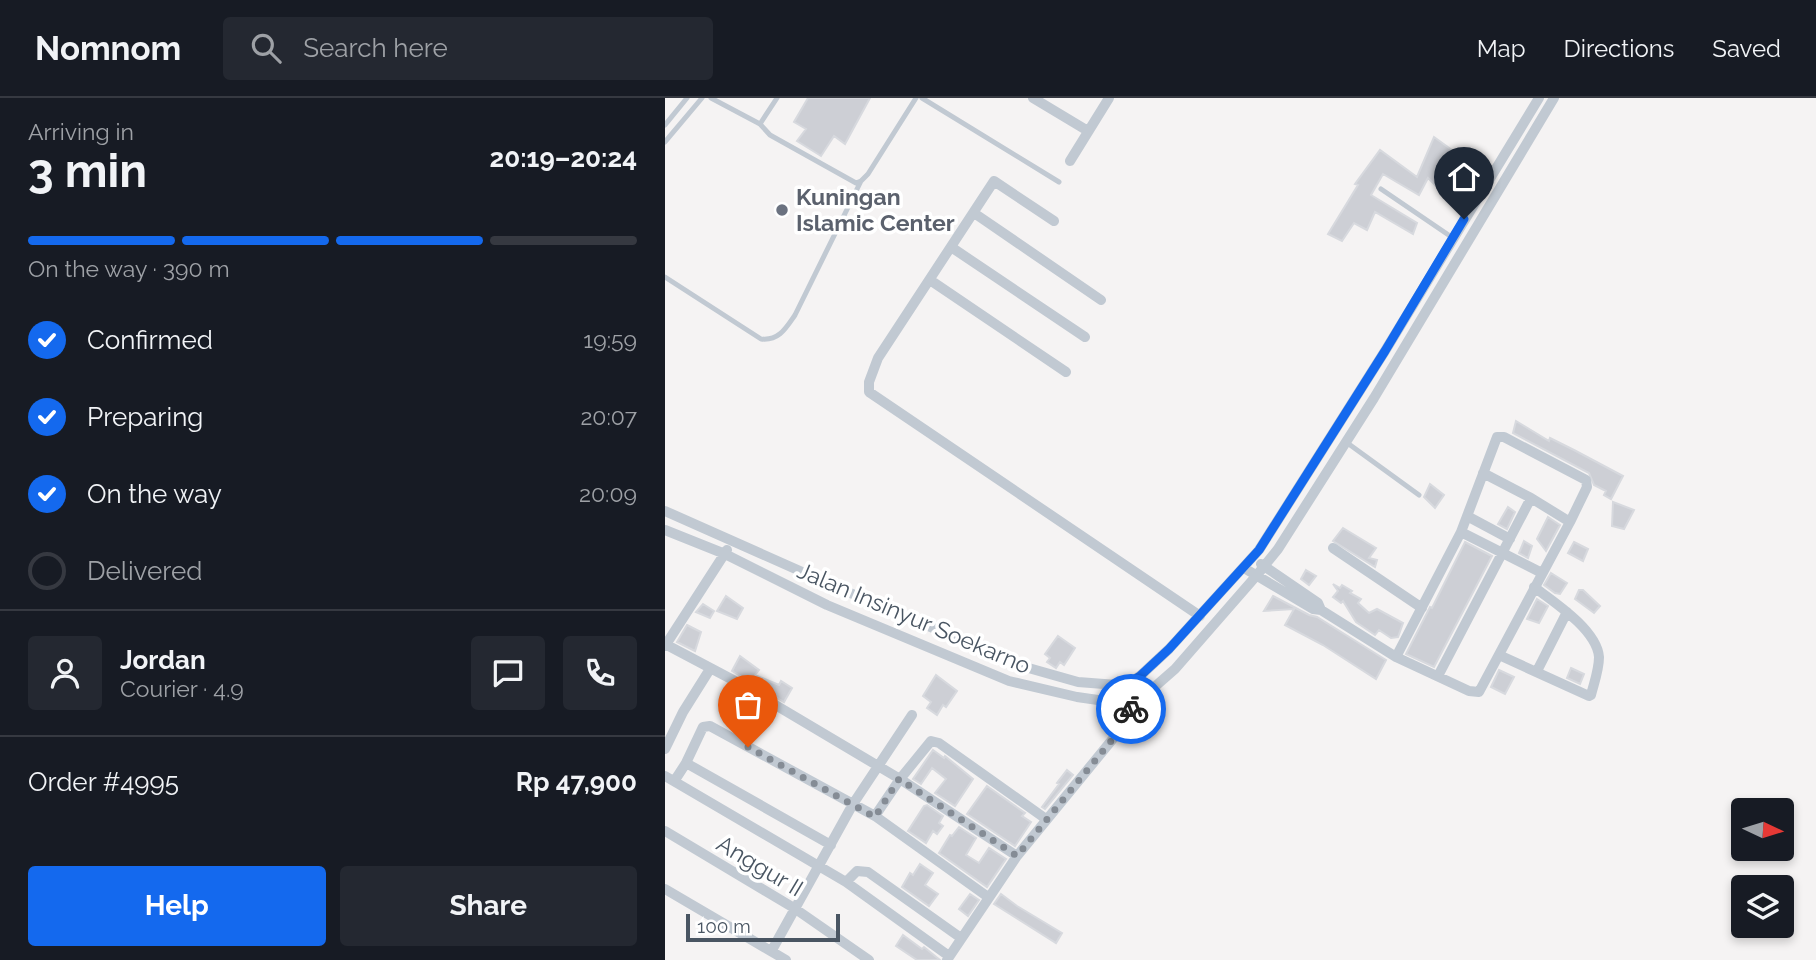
<!DOCTYPE html>
<meta charset="utf-8">
<style>
:root{--surface:#171b24;--page:#242831;--text:#f1f3f6;--muted:#9ea1a6;--line:#363941;--accent:#1469ee}
body{margin:0;font-family:Raleway,sans-serif;background:var(--page);color:var(--text);height:100vh;display:flex;flex-direction:column;font-size:26px;white-space:nowrap}
*{box-sizing:border-box;margin:0}
p{font-size:23px;color:var(--muted)}
.icon{flex:none;width:38px;height:38px;fill:none;stroke:currentColor;stroke-width:2;stroke-linecap:round;stroke-linejoin:round}
.map{position:relative;flex:1;overflow:hidden}
.drawer{display:flex;flex-direction:column;background:var(--surface);width:665px}
.drawer>*{flex:none}
.needle{width:46px;rotate:94deg}
.fabs{position:absolute;left:1066px;top:700px;display:grid;gap:14px}
.fabs a{display:grid;place-items:center;width:63px;height:63px;border-radius:7px;background:var(--surface);box-shadow:0 4px 10px #0003;font-size:35px}
.scale{position:absolute;left:21px;bottom:18px;width:154px;box-sizing:border-box;padding-left:7px;border:4px solid #495562;border-top:0;font-size:19px;line-height:24px;white-space:nowrap;color:#495562;-webkit-text-stroke:5px #fff;paint-order:stroke}
.pin{position:absolute;display:grid;place-items:center;width:60px;height:60px;color:#fff;margin:-72px -30px;border-radius:50% 50% 50% 0;rotate:-45deg;box-shadow:0 0 7px #0007}
.pin .icon{rotate:45deg}
.courier{position:absolute;display:grid;place-items:center;width:70px;height:70px;margin:-35px;border:5px solid #1469ee;border-radius:50%;background:#fff;color:#222;box-shadow:0 2px 9px #0007}
.overview em{font-style:normal;font-weight:700}
.overview div{display:flex;flex-direction:column-reverse}
.overview{display:flex;align-items:center;justify-content:space-between;height:119px;padding:0 28px}
h1{font-size:46px;font-weight:700;line-height:52px}
.bar{display:grid;grid-template-columns:repeat(4,1fr);gap:10px 7px;align-content:center;height:84px;padding:0 28px}
.bar i{height:9px;border-radius:5px;background:var(--line)}
.bar .active{background:var(--accent)}
.bar p{grid-column:span 4}
.line{display:flex;align-items:center;gap:18px;padding:0 28px;border-top:2px solid var(--line)}
.line div{flex:1}
.round{display:grid;place-items:center;flex:none;width:74px;height:74px;border-radius:7px;background:var(--page)}
ol{padding:0 28px;list-style:none}
li{display:flex;align-items:center;gap:21px;height:77px}
li p{margin-inline-start:auto}
li .icon{padding:7px;border-radius:50%;background:var(--accent);color:#fff;stroke-width:4}
li:last-child{color:var(--muted)}
li i{width:38px;height:38px;border:4px solid var(--line);border-radius:50%}
.primary-button{display:flex;gap:14px;margin-top:auto;padding:14px 28px}
.primary-button a{flex:1;height:80px;border-radius:7px;background:var(--accent);color:#fff;font-size:28px;font-weight:700;line-height:80px;text-align:center}
.primary-button a+a{background:var(--page);color:var(--text)}
header{display:flex;align-items:center;gap:42px;box-sizing:border-box;height:98px;padding:0 35px;background:var(--surface);border-bottom:2px solid var(--line)}
header strong{font-size:33px}
nav{display:flex;gap:38px;margin-inline-start:auto;font-size:24px}
.search{width:490px;height:63px;background:var(--page);display:flex;align-items:center;gap:18px;box-sizing:border-box;padding:0 24px;border-radius:7px;color:var(--muted);font-size:26px}
main{display:flex;flex:1;min-height:0}
.map>svg:first-child{display:block}
.building{fill:#cdcfd5;stroke:#d7d9de;stroke-width:2}
.lines{fill:none;stroke-linecap:round;stroke-linejoin:round}
.service{stroke:#c1c9d2;stroke-width:5}
.minor{stroke:#c1c9d2;stroke-width:10}
.done{stroke:#858c95;stroke-width:7;stroke-dasharray:0 12.6}
.route{stroke:#1469ee;stroke-width:9}
.worship-dot{fill:#6b7280;stroke:#fff;stroke-width:2.5}
.labels{text-anchor:middle;stroke-width:7;stroke-linejoin:round;paint-order:stroke}
.worship-label{font-size:23px;font-weight:bold;fill:#5b616d;stroke:#fff;text-anchor:start}
.street-label{font-size:23px;fill:#495562;stroke:#fff}
</style>
<header>
<strong>Nomnom</strong>
<div class="search"><svg class="icon" aria-label="search" viewBox="0 0 24 24"><circle cx="10" cy="10" r="6"/><path d="M15 15l6 6"/></svg>Search here</div>
<nav><a>Map</a><a>Directions</a><a>Saved</a></nav>
</header>
<main>
<section class="drawer">
<div class="overview"><div><h1>3 min</h1><p>Arriving in</p></div><em>20:19–20:24</em></div>
<div class="bar"><i class="active"></i><i class="active"></i><i class="active"></i><i></i><p>On the way · 390 m</p></div>
<ol>
<li><svg class="icon" aria-label="check" viewBox="0 0 24 24"><path d="M5 12l5 5 9-10"/></svg>Confirmed<p>19:59</p></li>
<li><svg class="icon" aria-label="check" viewBox="0 0 24 24"><path d="M5 12l5 5 9-10"/></svg>Preparing<p>20:07</p></li>
<li><svg class="icon" aria-label="check" viewBox="0 0 24 24"><path d="M5 12l5 5 9-10"/></svg>On the way<p>20:09</p></li>
<li><i></i>Delivered</li>
</ol>
<div class="line" style="height:126px"><a class="round"><svg class="icon" aria-label="person" viewBox="0 0 24 24"><circle cx="12" cy="8" r="4"/><path d="M4 21q1-7 8-7t8 7"/></svg></a><div><b>Jordan</b><p>Courier · 4.9</p></div><a class="round"><svg class="icon" aria-label="chat" viewBox="0 0 24 24"><path d="M4 5h16v11H9l-5 4z"/></svg></a><a class="round"><svg class="icon" aria-label="phone" viewBox="0 0 24 24"><path d="M5 4h4l2 5-3 2q2 4 5 5l2-3 5 2v4C11 20 4 13 5 4z"/></svg></a></div>
<div class="line" style="height:91px"><div>Order #4995</div><b>Rp 47,900</b></div>
<div class="primary-button"><a>Help</a><a>Share</a></div>
</section>
<div class="map">
<svg width="1151" height="862" viewBox="0 0 1151 862">
<rect width="100%" height="100%" fill="#f5f3f3"/>
<path class="building" d="M143 0H205L180 46 169 38 156 58 132 43 141 31 129 24Z
M769 39 794 57 776 93 763 80 754 97 718 76 706 97 752 125 748 136 710 114 702 132 689 125 677 143 663 136 693 87 690 86 715 52 752 79Z
M851 323 884 343 885 340 909 352 958 378 946 401 939 397 941 393 929 387 924 375 848 335Z
M765 386 779 397 770 410 759 399Z
M948 404 969 412 959 431 947 428Z
M843 409 850 414 842 431 833 426Z
M883 419 895 427 881 453 872 441Z
M678 430 711 450 704 460 712 462 710 469 668 443Z
M859 443 867 448 863 460 854 455Z
M800 444 827 458 769 569 741 556 765 509 767 510Z
M909 444 923 451 918 463 903 455Z
M641 472 651 478 644 487 636 481Z
M886 475 902 485 895 496 890 495 879 487Z
M668 486 675 490 677 487 687 493 685 495 696 501 693 505 704 515 712 511 738 525 733 539 726 540 714 532 710 537 691 524 678 503 676 505 668 499 673 493Z
M914 492H918L935 508 929 515 910 501Z
M61 498 78 510 72 521 52 513Z
M608 498 644 517 652 519 721 562 711 581 658 547 620 527 629 511 599 513Z
M872 501 883 508 874 525 862 521Z
M38 506 49 513 45 520 31 514Z
M22 527 36 534 30 553 12 544Z
M393 538 410 550 399 567 395 564 391 570 382 564 385 560 380 556Z
M75 558 94 572 90 577 114 587 116 583 127 590 119 604 67 573Z
M906 570 919 576 915 586 902 580Z
M834 572 849 579 840 596 826 589Z
M271 577 292 593 281 609 278 607 272 617 262 610 266 604 258 598Z
M268 652 279 660 280 658 308 681 290 708 270 695 281 681 267 670 256 686 248 681Z
M402 672 408 677 380 711 377 709 394 686 392 685Z
M322 688 360 715 357 718 366 724 350 748 302 716Z
M262 707 278 718 274 725 278 728 272 736 268 733 261 745 243 733 259 708Z
M294 729 311 740 301 757 314 765 324 750 341 761 322 789 274 755 285 737 287 738Z
M255 766 268 775 260 787 273 796 264 808 237 789 245 775 248 777Z
M305 796 314 802 303 818 294 811Z
M336 796 352 808 397 835 391 845 329 806Z
M238 837 257 851 259 849 275 862H252L231 848Z"/>
<g class="lines">
<path class="service" d="M46 0 95 26 112 0
M257 0 394 84
M95 26 105 37 191 85 196 83 203 76 251 0
M0 27 22 0
M0 44 37 0
M716 91 788 140
M0 179 96 241C114 243 121 230 130 217L196 83
M681 344 754 397"/>
<path class="minor" d="M368 0 423 33
M405 63 444 0
M309 115 436 202
M389 123 329 83 213 260 204 284V294L535 518
M286 149 420 239
M265 182 401 274
M0 413 171 489 360 569 413 584 452 587 464 585 475 578 504 551 594 452 720 253 874 0
M802 418 845 441
M0 432 60 456 162 507 344 583 412 599 433 602 467 601 486 592 510 571 592 477 613 451 709 300 889 0
M796 434 877 475
M668 450 757 510
M596 466 653 505 656 512
M579 470 648 511 656 512 731 559 804 593 814 594 905 424 866 400 818 375
M0 546 70 583 235 681 352 758
M0 548 62 452
M834 557 924 598 926 597C929 585 934 572 934 559 932 532 889 504 869 489
M731 559 796 434 832 339H839L921 382 922 389 905 424
M872 573 902 514
M773 578 866 400
M0 651 18 614 45 571
M21 665 38 629 45 628 210 718 323 799
M0 678 181 784 284 858
M10 682 21 665 166 747
M210 718 235 681 266 643 274 645 381 721
M0 733 129 810 204 862
M181 784 192 773 203 774 296 840
M0 791 121 862
M107 852 188 706 247 617
M282 862 352 758 460 626 466 610 464 585"/>
</g>
<g class="lines">
<path class="done" d="M83 649 210 719 234 681 352 758 460 626 466 611"/>
<path class="route" d="M466 611 464 585 475 578 504 551 594 452 720 253 799 121"/>
</g>
<circle class="worship-dot" cx="117" cy="112" r="7"/>
<g class="labels">
<g class="worship-label">
<text x="131" y="107">Kuningan<tspan x="131" dy="26">Islamic Center</tspan></text>
</g>
<g class="street-label">
<text transform="translate(249 520) rotate(23)" y="8">Jalan Insinyur Soekarno</text>
<text transform="translate(95 768) rotate(31)" y="8">Anggur II</text>
</g>
</g>
</svg>
<div class="fabs">
<a><svg class="needle" viewBox="-14 -14 28 28"><path d="M0-13l5 13h-10z" fill="#e53935"/><path d="M0 13l5-13h-10z" fill="#9ea1a6"/></svg></a>
<a><svg class="icon" aria-label="layers" viewBox="0 0 24 24"><path d="M12 4l9 5-9 5-9-5zM3 14l9 5 9-5"/></svg></a>
</div>
<div class="scale">100 m</div>
<div class="pin" style="left:83px;top:649px;background:#ea580c"><svg class="icon" aria-label="bag" viewBox="0 0 24 24"><path d="M5 8h14l-1 12H6zM9 8a3 3 0 0 1 6 0"/></svg></div>
<div class="pin" style="left:799px;top:121px;background:#1f2937"><svg class="icon" aria-label="home" viewBox="0 0 24 24"><path d="M3 11l9-7 9 7M6 9v11h12V9"/></svg></div>
<div class="courier" style="left:466px;top:611px"><svg class="icon" aria-label="bike" viewBox="0 0 24 24"><circle cx="6" cy="16" r="4"/><circle cx="18" cy="16" r="4"/><path d="M6 16l4-8h5l3 8M10 8l3 8H6M13 5h3"/></svg></div>
</div>
</main>
